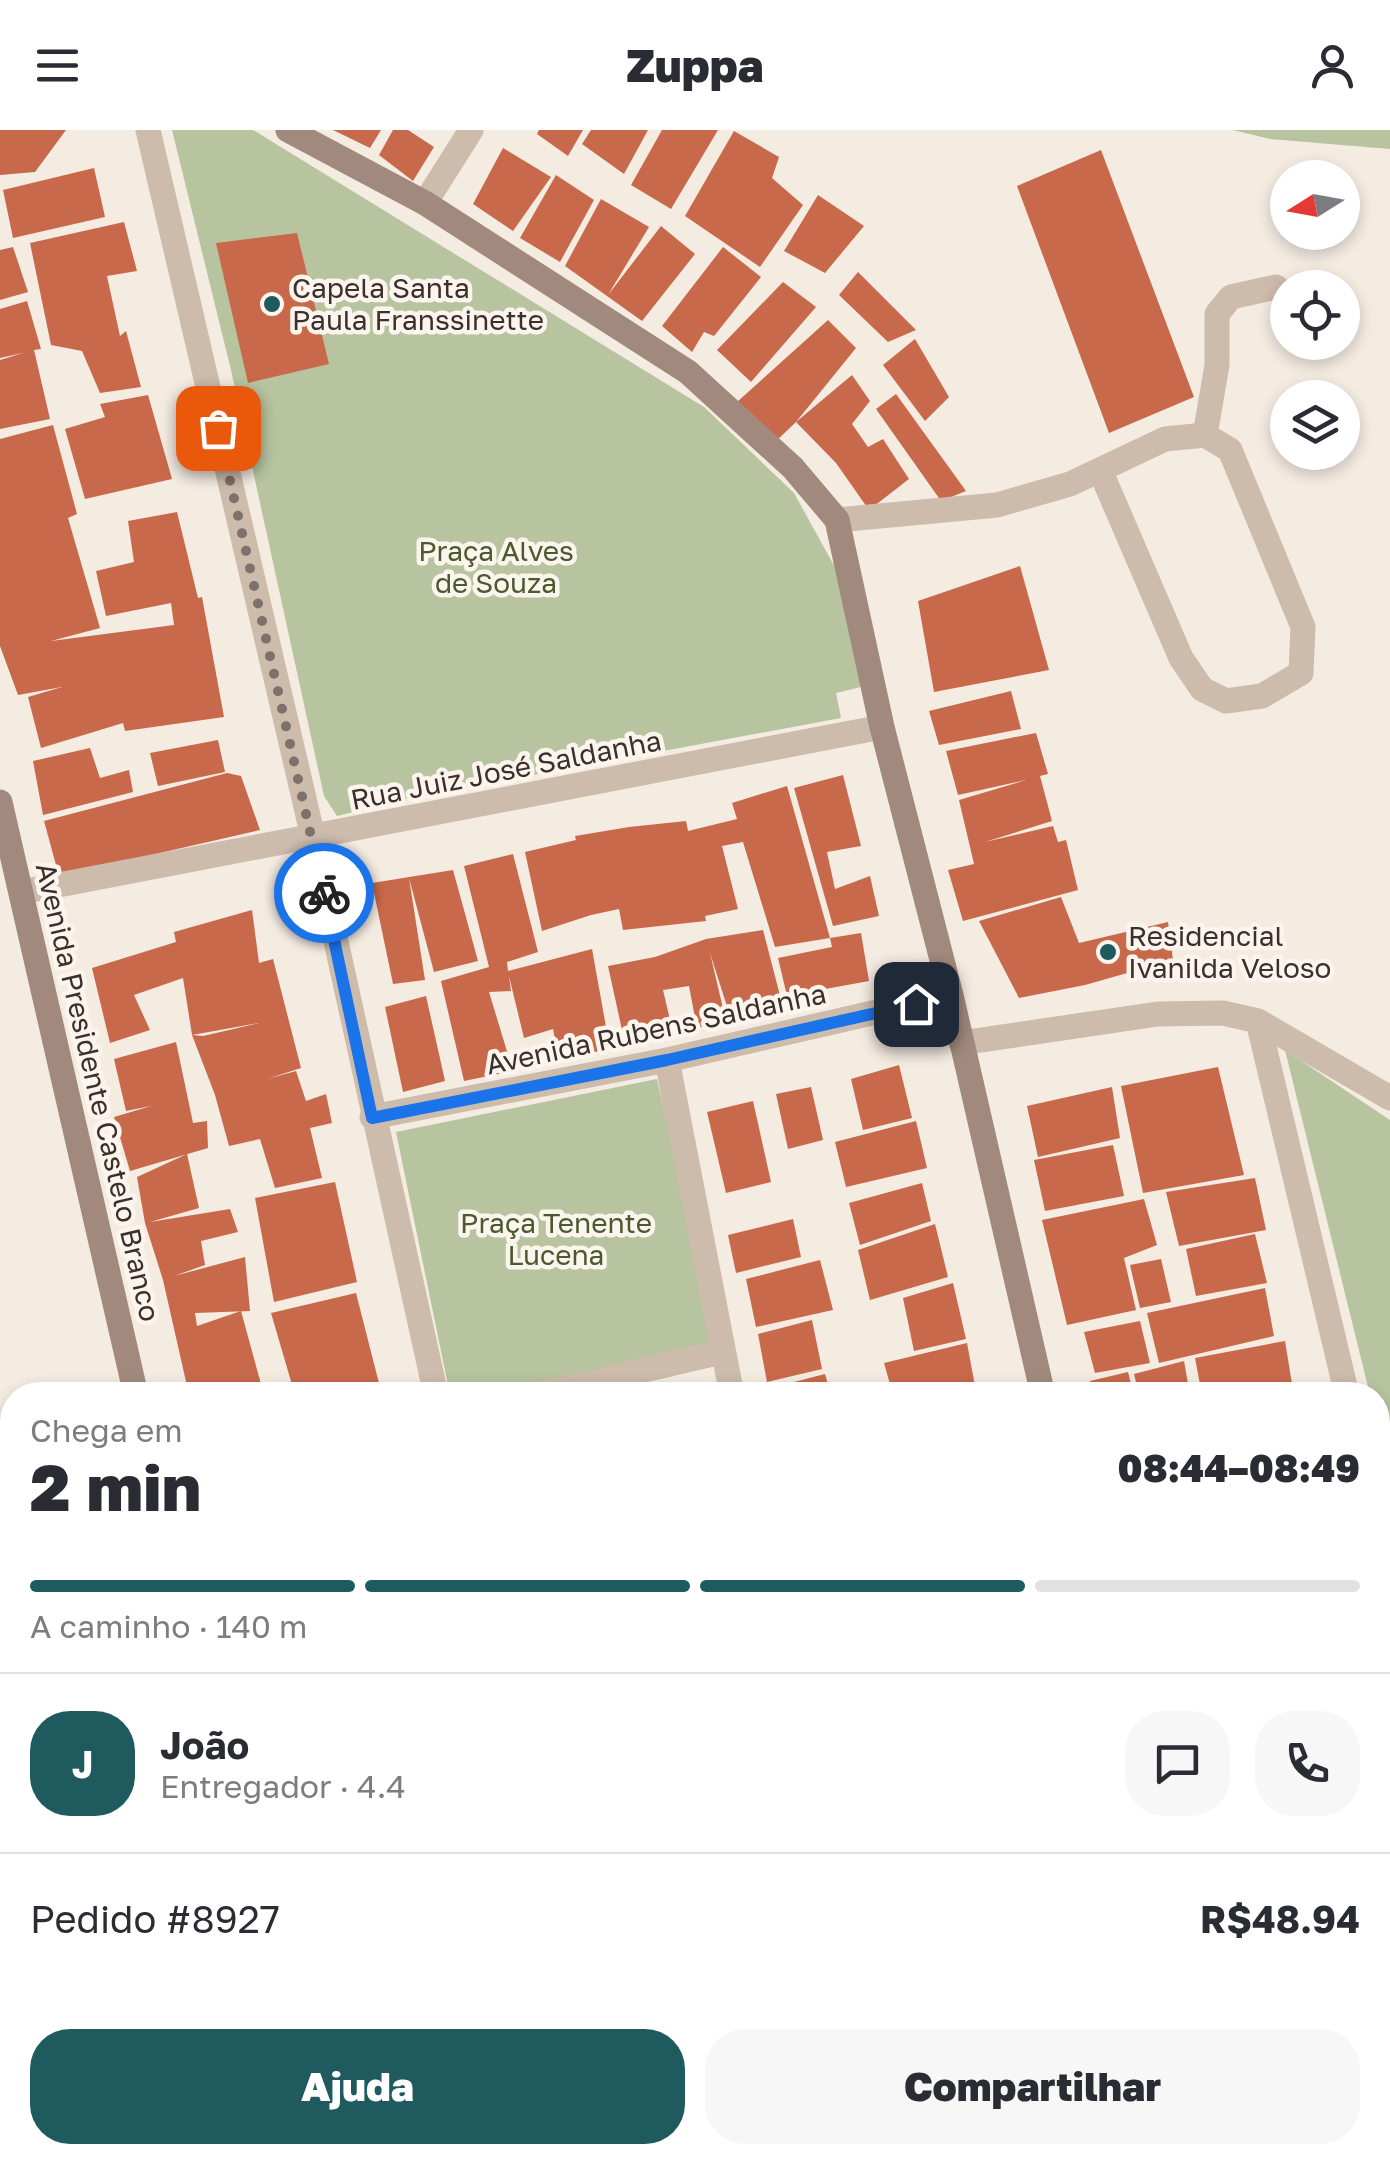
<!DOCTYPE html>
<html lang="pt">
<meta charset="utf-8">
<style>
:root{--surface:#fff;--page:#f7f7f7;--text:#2b2b33;--muted:#7c7c81;--line:#e1e1e2;--accent:#1f5a5e}
body{margin:0;font-family:"Golos Text",sans-serif;background:var(--page);color:var(--text);height:100vh;display:flex;flex-direction:column;font-size:38px;white-space:nowrap}
*{box-sizing:border-box;margin:0}
p{font-size:32px;color:var(--muted)}
.icon{flex:none;width:55px;height:55px;fill:none;stroke:currentColor;stroke-width:2;stroke-linecap:round;stroke-linejoin:round}
.map{position:relative;flex:1;overflow:hidden}
.details{position:absolute;left:0px;top:1252px;width:1390px;height:782px;display:flex;flex-direction:column;background:var(--surface);border-radius:40px 40px 0 0;box-shadow:0 5px 15px #0003}
.details>*{flex:none}
.needle{width:65px;rotate:259deg}
.tools{position:absolute;left:1270px;top:30px;display:grid;gap:20px}
.tools a{display:grid;place-items:center;width:90px;height:90px;border-radius:50%;background:var(--surface);box-shadow:0 5px 15px #0003;font-size:50px}
.pin{position:absolute;display:grid;place-items:center;width:85px;height:85px;color:#fff;margin:-42px;border-radius:20px;box-shadow:0 5px 15px #0006}
.courier{position:absolute;display:grid;place-items:center;width:100px;height:100px;margin:-50px;border:8px solid #1a73e8;border-radius:50%;background:#fff;color:#222;box-shadow:0 2px 12px #0007}
.headline em{font-style:normal;font-weight:800}
.headline div{display:flex;flex-direction:column-reverse}
.headline{display:flex;align-items:center;justify-content:space-between;height:170px;padding:0 30px}
h1{font-size:65px;font-weight:800;line-height:75px}
.bar{display:grid;grid-template-columns:repeat(4,1fr);gap:15px 10px;align-content:center;height:120px;padding:0 30px}
.bar i{height:12px;border-radius:8px;background:var(--line)}
.bar .selected{background:var(--accent)}
.bar p{grid-column:span 4}
.line{display:flex;align-items:center;gap:25px;padding:0 30px;border-top:2px solid var(--line)}
.line div{flex:1}
.round{display:grid;place-items:center;flex:none;width:105px;height:105px;border-radius:40px;background:var(--page)}
.action{display:flex;gap:20px;margin-top:auto;padding:20px 30px}
.action a{flex:1;height:115px;border-radius:40px;background:var(--accent);color:#fff;font-size:40px;font-weight:800;line-height:115px;text-align:center}
.action a+a{background:var(--page);color:var(--text)}
header{display:flex;justify-content:space-between;align-items:center;height:130px;padding:0 30px;background:var(--surface);font-size:45px;font-weight:800}
.map>svg:first-child{display:block}
.green{fill:#b8c4a0}
.building{fill:#c8694b}
.lines{fill:none;stroke-linecap:round;stroke-linejoin:round}
.street{stroke:#cdbbac;stroke-width:25}
.secondary{stroke:#a18a7d;stroke-width:25}
.done{stroke:#7c716b;stroke-width:10;stroke-dasharray:0 18}
.route{stroke:#1a73e8;stroke-width:12}
.poi-dot{fill:#1f5a5e;stroke:#fbf5ee;stroke-width:4}
.labels{text-anchor:middle;stroke-width:9;stroke-linejoin:round;paint-order:stroke}
.poi-label{font-size:28px;fill:#3b302b;stroke:#fbf5ee;text-anchor:start}
.park-label{font-size:28px;fill:#4a5a2e;stroke:#fbf5ee}
.street-label{font-size:28px;fill:#3b302b;stroke:#fbf5ee}
</style>
<header><svg class="icon" aria-label="menu" viewBox="0 0 24 24"><path d="M4 6h16M4 12h16M4 18h16"/></svg>Zuppa<svg class="icon" aria-label="person" viewBox="0 0 24 24"><circle cx="12" cy="8" r="4"/><path d="M4 21q1-7 8-7t8 7"/></svg></header>
<div class="map">
<svg width="1390" height="2033" viewBox="0 0 1390 2033">
<rect width="100%" height="100%" fill="#f4ebe1"/>
<path class="green" d="M172 0H253L704 277 794 363 842 450 869 555 836 563 841 588 410 668 337 686 324 666 231 240Z
M1233 0H1390V19L1270 9Z
M1285 920 1390 990V1345L1378 1295V1265H1370Z
M657 949 721 1222 585 1254 521 1265H450L396 1002Z
M900 2022 903 2033H640L637 2023Z"/>
<path class="building" d="M0 0H66L35 42 0 45Z
M333 0H381L370 18Z
M393 0H408L434 17 413 51 379 25Z
M539 0H583L568 26 537 4Z
M591 0H648L624 44 582 14Z
M662 0H718L671 79 631 55Z
M734 1 779 27 772 48 803 75 760 137 685 86Z
M503 18 551 47 513 101 473 74Z
M1101 20 1194 267 1109 303 1017 56Z
M94 38 105 87 13 108 3 60Z
M556 45 594 70 560 132 520 108Z
M818 65 864 96 825 143 784 121Z
M601 69 649 97 608 165 661 96 695 124 642 191 565 136Z
M124 92 137 141 107 146 120 206 126 201 141 257 100 263 82 221 51 215 30 113Z
M297 103 329 234 248 253 216 113Z
M13 117 28 162 0 170V120Z
M723 117 761 147 714 206 704 202 692 222 662 196Z
M858 142 916 200 888 212 839 165Z
M783 152 816 177 751 252 717 220Z
M27 171 41 219 34 220 50 289 0 299V230L23 223 0 228V179Z
M828 190 856 218 796 292 774 313 737 272Z
M915 209 949 267 925 291 883 235Z
M852 245 870 271 852 294 868 317 883 309 909 349 869 380 836 333 796 292Z
M896 264 966 361 941 371 876 279Z
M148 265 172 349 85 369 65 299 105 287 100 274Z
M53 295 77 384 68 388 100 498 51 511 174 495 171 473 106 486 96 441 134 432 128 391 177 382 198 468 202 467 224 587 125 601 123 593 41 618 28 567 62 557 18 565 0 516V309Z
M1020 436 1049 540 934 562 918 471Z
M1011 561 1021 599 939 615 929 581Z
M1036 603 1048 644 1040 646 1052 691 985 712 1053 696 1058 712 1066 710 1078 760 963 791 948 740 974 734 959 670 1026 650 958 665 946 621Z
M218 610 225 642 158 656 150 623Z
M90 618 100 648 129 640 133 662 43 685 33 631Z
M227 643 241 646 260 700 59 746 44 691Z
M843 645 861 716 827 722 835 759 870 746 879 786 833 796 794 658Z
M787 656 830 808 861 803 869 851 787 866 778 828 832 817 830 808 775 817 743 712 722 716 738 779 705 786 706 791 623 800 619 779 591 785 542 801 525 722 576 710 575 706 629 697 686 691 688 701 737 689 732 673Z
M513 724 538 822 507 832 508 841 592 819 610 919 559 929 553 899 524 908 509 846 511 861 489 862 513 941 464 951 441 851 489 837 464 736Z
M453 740 478 831 434 842 409 748 425 850 393 854 372 753Z
M1061 767 1079 813 1168 792 1173 830 1085 855 1019 868 979 791Z
M252 780 259 833 273 829 301 938 267 949 296 941 306 971 326 964 332 993 310 998 322 1048 275 1058 260 1009 229 1016 215 965 192 905 203 906 259 893 192 905 183 848 134 865 150 900 110 913 92 838 176 812 174 802Z
M763 800 783 877 731 889 710 823 726 891 697 898 689 856 663 860 670 890 622 900 608 836 655 827 706 809Z
M426 866 445 951 403 962 385 877Z
M176 912 193 993 207 991 208 1018 130 1041 114 987 151 976 126 981 114 929Z
M899 935 912 988 863 1000 851 949Z
M1218 937 1244 1045 1143 1063 1121 956Z
M811 957 823 1010 788 1019 776 964Z
M1112 957 1120 1008 1038 1027 1027 976Z
M753 971 771 1052 726 1063 707 982Z
M916 991 927 1038 846 1057 835 1012Z
M1113 1015 1124 1066 1045 1081 1034 1030Z
M187 1024 199 1078 150 1092 230 1079 238 1102 201 1111 205 1135 174 1146 245 1127 250 1181 195 1183 197 1196 241 1181 264 1265H191L187 1256 163 1150 145 1093 137 1047Z
M1255 1048 1266 1100 1179 1116 1166 1062Z
M335 1052 357 1152 274 1172 255 1068Z
M922 1053 931 1091 860 1115 849 1073Z
M1144 1069 1157 1115 1124 1128 1136 1180 1067 1195 1042 1090Z
M793 1089 801 1127 736 1143 728 1105Z
M935 1094 948 1147 870 1170 858 1120Z
M1255 1104 1267 1153 1196 1166 1186 1119Z
M1161 1129 1171 1172 1140 1178 1130 1135Z
M820 1130 833 1180 756 1197 746 1149Z
M953 1153 966 1209 914 1221 903 1168Z
M1265 1158 1274 1206 1159 1233 1147 1183Z
M356 1163 382 1265H295L271 1183Z
M812 1190 822 1239 767 1252 758 1204Z
M1140 1191 1150 1233 1095 1243 1084 1202Z
M1285 1211 1293 1260 1268 1265H1202L1195 1228Z
M967 1213 975 1256 929 1265H893L884 1233Z
M1184 1231 1190 1265H1139L1134 1244Z
M1128 1242 1134 1265H1094L1090 1251Z
M825 1244 831 1265H747V1264Z
M12 1325V1511L0 1513V1327Z
M12 1553V1621L0 1623V1556Z
M1390 1664V1718L1378 1720V1665Z
M1390 1725V1788L1378 1791V1728Z
M1390 1855V1926L1378 1930V1859Z
M1390 1931V1984L1378 1987V1934Z
M1390 1989V2033H1384L1378 1992Z
M352 2022H449V2026L417 2033H355Z
M472 2022H547L549 2033H474Z
M946 2022H985V2024L948 2031Z
M1005 2022H1040L1041 2033H963Z
M1059 2022H1158L1160 2033H1061Z
M1272 2022H1317L1318 2025 1274 2032Z"/>
<g class="lines">
<path class="street" d="M148 0 313 707 436 1265
M425 73 471 0
M1205 305 1217 235V184L1231 167 1276 157
M837 390 997 375 1070 354 1165 309 1205 305 1230 320 1303 497 1301 543 1262 566 1226 571 1202 559 1181 528 1100 340
M22 762 882 597
M1258 891 1347 1265
M961 913 1158 884 1223 883 1258 891 1390 968
M667 930 732 1265
M372 987 667 930 951 865
M537 1265 721 1222
M1378 1395 1390 1448
M1378 1808 1390 1805
M618 2022 620 2033
M915 2022 917 2033"/>
<path class="secondary" d="M288 0 425 73 688 242 793 338 837 390 882 597 951 865 1043 1265
M0 672 136 1265
M305 2022 307 2033
M1220 2022 1222 2033"/>
</g>
<g class="lines">
<path class="done" d="M218 298 324 763"/>
<path class="route" d="M324 763 372 988 667 930 916 874"/>
</g>
<g class="poi-dot">
<circle cx="272" cy="174" r="10"/>
<circle cx="1108" cy="822" r="10"/>
</g>
<g class="labels">
<g class="poi-label">
<text x="292" y="168">Capela Santa<tspan x="292" dy="32">Paula Franssinette</tspan></text>
<text x="1128" y="816">Residencial<tspan x="1128" dy="32">Ivanilda Veloso</tspan></text>
</g>
<g class="park-label">
<text x="496" y="431">Praça Alves<tspan x="496" dy="32">de Souza</tspan></text>
<text x="556" y="1103">Praça Tenente<tspan x="556" dy="32">Lucena</tspan></text>
</g>
<g class="street-label">
<text transform="translate(506 640) rotate(-11)" y="10">Rua Juiz José Saldanha</text>
<text transform="translate(656 899) rotate(-12)" y="10">Avenida Rubens Saldanha</text>
<text transform="translate(98 962) rotate(77)" y="10">Avenida Presidente Castelo Branco</text>
</g>
</g>
</svg>
<div class="tools">
<a><svg class="needle" viewBox="-14 -14 28 28"><path d="M0-13l5 13h-10z" fill="#e53935"/><path d="M0 13l5-13h-10z" fill="#7c7c81"/></svg></a>
<a><svg class="icon" aria-label="locate" viewBox="0 0 24 24"><circle cx="12" cy="12" r="6"/><path d="M12 2v4M12 18v4M2 12h4M18 12h4"/></svg></a>
<a><svg class="icon" aria-label="layers" viewBox="0 0 24 24"><path d="M12 4l9 5-9 5-9-5zM3 14l9 5 9-5"/></svg></a>
</div>
<div class="pin" style="left:218px;top:298px;background:#ea580c"><svg class="icon" aria-label="bag" viewBox="0 0 24 24"><path d="M5 8h14l-1 12H6zM9 8a3 3 0 0 1 6 0"/></svg></div>
<div class="pin" style="left:916px;top:874px;background:#1f2937"><svg class="icon" aria-label="home" viewBox="0 0 24 24"><path d="M3 11l9-7 9 7M6 9v11h12V9"/></svg></div>
<div class="courier" style="left:324px;top:763px"><svg class="icon" aria-label="bike" viewBox="0 0 24 24"><circle cx="6" cy="16" r="4"/><circle cx="18" cy="16" r="4"/><path d="M6 16l4-8h5l3 8M10 8l3 8H6M13 5h3"/></svg></div>
<section class="details">
<div class="headline"><div><h1>2 min</h1><p>Chega em</p></div><em>08:44–08:49</em></div>
<div class="bar"><i class="selected"></i><i class="selected"></i><i class="selected"></i><i></i><p>A caminho · 140 m</p></div>
<div class="line" style="height:180px"><b class="round" style="background:var(--accent);color:#fff">J</b><div><b>João</b><p>Entregador · 4.4</p></div><a class="round"><svg class="icon" aria-label="chat" viewBox="0 0 24 24"><path d="M4 5h16v11H9l-5 4z"/></svg></a><a class="round"><svg class="icon" aria-label="phone" viewBox="0 0 24 24"><path d="M5 4h4l2 5-3 2q2 4 5 5l2-3 5 2v4C11 20 4 13 5 4z"/></svg></a></div>
<div class="line" style="height:130px"><div>Pedido #8927</div><b>R$48.94</b></div>
<div class="action"><a>Ajuda</a><a>Compartilhar</a></div>
</section>
</div>
